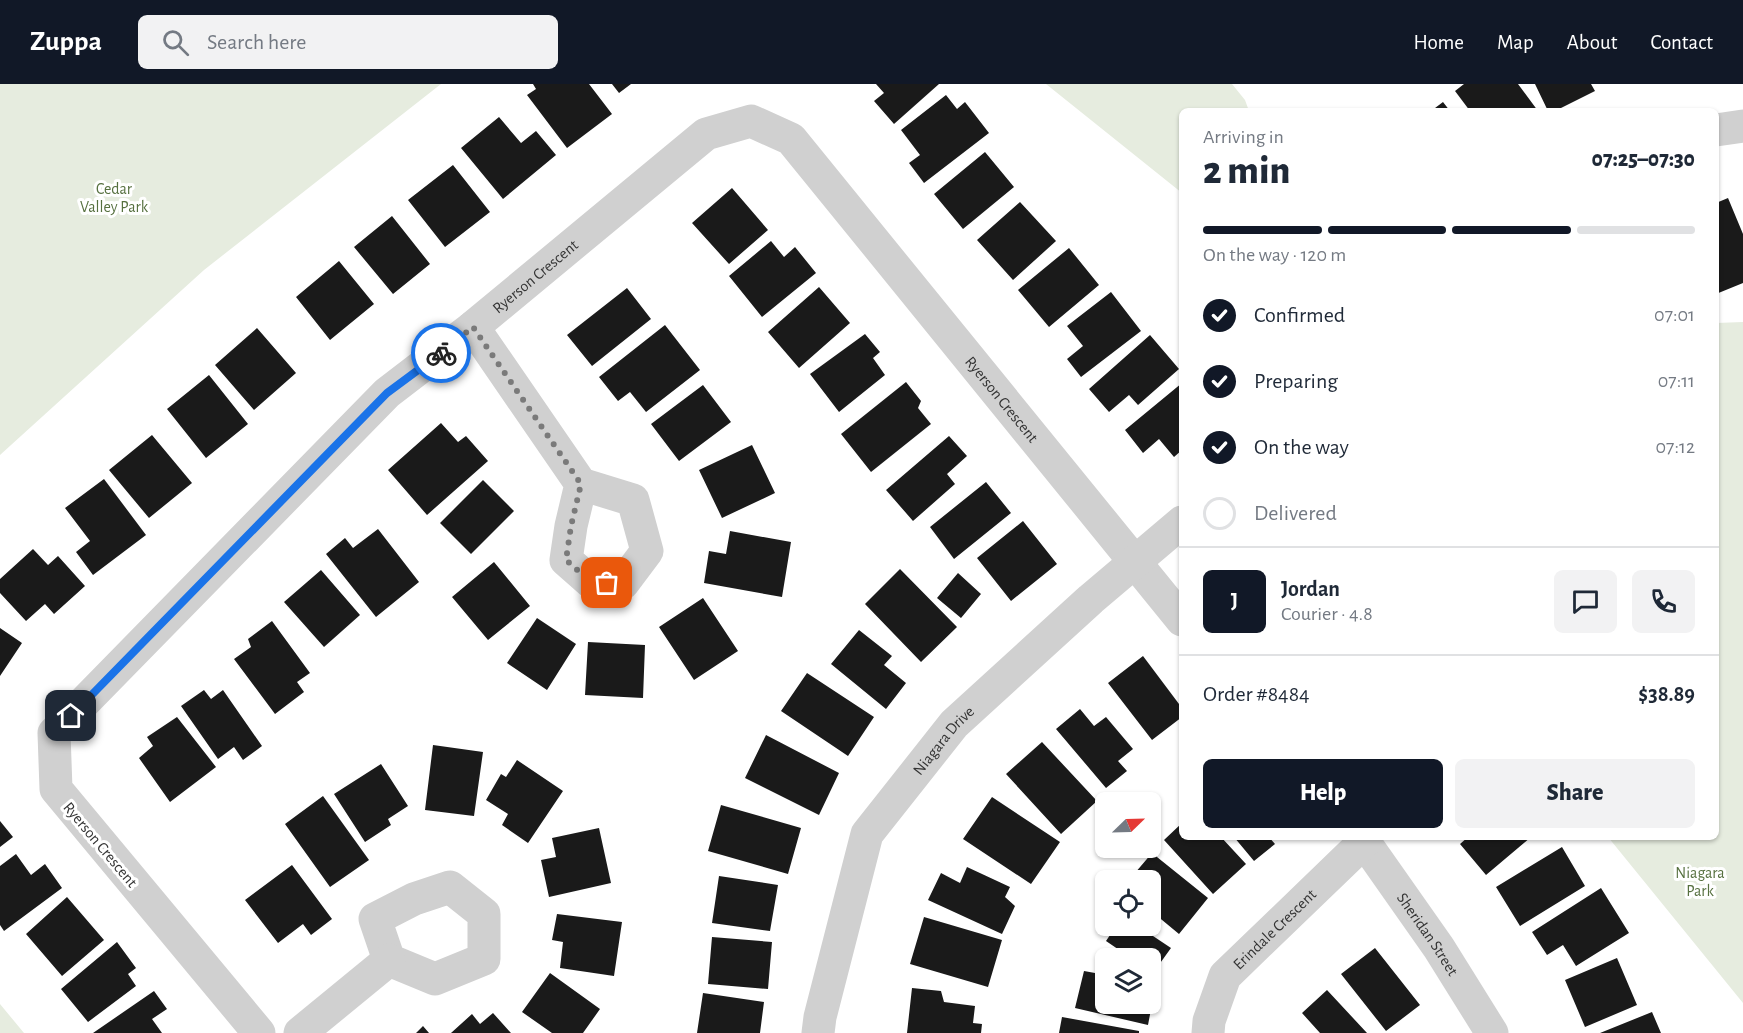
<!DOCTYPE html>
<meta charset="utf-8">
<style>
:root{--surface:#fff;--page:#f2f2f3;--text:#1f2937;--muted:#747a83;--line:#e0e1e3;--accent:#111827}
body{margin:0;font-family:"Alegreya Sans",sans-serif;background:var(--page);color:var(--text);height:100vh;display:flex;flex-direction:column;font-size:22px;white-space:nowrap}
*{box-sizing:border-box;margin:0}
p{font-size:20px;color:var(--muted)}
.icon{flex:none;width:33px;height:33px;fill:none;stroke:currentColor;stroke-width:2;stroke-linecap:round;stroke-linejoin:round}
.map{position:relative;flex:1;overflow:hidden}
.panel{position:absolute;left:1179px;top:24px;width:540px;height:732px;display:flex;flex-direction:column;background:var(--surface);border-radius:9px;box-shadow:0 2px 4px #0004}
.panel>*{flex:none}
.needle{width:39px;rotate:67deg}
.buttons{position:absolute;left:1095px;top:708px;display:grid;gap:12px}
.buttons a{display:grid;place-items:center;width:66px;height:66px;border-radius:9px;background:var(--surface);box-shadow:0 2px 4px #0004;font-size:30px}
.pin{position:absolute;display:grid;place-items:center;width:51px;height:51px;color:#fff;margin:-26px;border-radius:12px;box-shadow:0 3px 9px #0006}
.courier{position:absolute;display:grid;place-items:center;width:60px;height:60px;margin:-30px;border:4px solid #1a73e8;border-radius:50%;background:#fff;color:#222;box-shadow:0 2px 8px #0007}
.headline em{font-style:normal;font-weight:800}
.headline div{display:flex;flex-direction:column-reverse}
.headline{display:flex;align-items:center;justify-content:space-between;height:102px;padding:0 24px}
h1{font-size:39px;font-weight:800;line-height:45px}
.bar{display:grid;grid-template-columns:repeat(4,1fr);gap:9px 6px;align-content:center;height:72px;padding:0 24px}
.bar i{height:8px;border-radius:4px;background:var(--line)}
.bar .current{background:var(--accent)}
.bar p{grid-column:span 4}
.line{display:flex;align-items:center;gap:15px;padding:0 24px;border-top:2px solid var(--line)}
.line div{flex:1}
.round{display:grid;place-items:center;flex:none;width:63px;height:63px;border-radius:9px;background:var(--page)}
ol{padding:0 24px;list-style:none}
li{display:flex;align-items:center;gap:18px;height:66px}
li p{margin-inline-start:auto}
li .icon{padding:6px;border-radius:50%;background:var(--accent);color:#fff;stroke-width:4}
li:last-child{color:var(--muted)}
li i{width:33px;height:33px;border:3px solid var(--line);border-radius:50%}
.primary-button{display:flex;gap:12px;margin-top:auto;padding:12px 24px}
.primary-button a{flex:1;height:69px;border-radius:9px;background:var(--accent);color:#fff;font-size:24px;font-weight:800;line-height:69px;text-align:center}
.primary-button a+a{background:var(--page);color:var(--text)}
header{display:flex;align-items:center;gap:36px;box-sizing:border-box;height:84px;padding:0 30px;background:var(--accent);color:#fff}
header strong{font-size:28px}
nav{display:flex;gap:33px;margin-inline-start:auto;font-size:21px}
.search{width:420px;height:54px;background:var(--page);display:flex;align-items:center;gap:15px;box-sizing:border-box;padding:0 21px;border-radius:9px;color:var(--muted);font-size:22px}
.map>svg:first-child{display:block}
.green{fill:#e6ecdf}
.building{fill:#1a1a1a}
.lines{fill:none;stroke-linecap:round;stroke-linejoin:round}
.street{stroke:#d0d0d0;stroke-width:33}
.done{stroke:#7a7a7a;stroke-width:6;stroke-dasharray:0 10.8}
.route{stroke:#1a73e8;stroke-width:8}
.labels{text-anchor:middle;stroke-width:6;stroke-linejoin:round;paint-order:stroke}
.park-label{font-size:16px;fill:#56703f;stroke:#fff}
.street-label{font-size:16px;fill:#333;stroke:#fff}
</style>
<header>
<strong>Zuppa</strong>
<div class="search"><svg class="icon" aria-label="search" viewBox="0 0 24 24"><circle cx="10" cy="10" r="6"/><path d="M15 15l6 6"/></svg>Search here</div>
<nav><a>Home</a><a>Map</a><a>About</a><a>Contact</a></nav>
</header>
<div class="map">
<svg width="1743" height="949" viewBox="0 0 1743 949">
<rect width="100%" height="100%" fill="#fff"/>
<path class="green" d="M0 0H441L204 186 0 371Z
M1046 0H1232L1245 16 1249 27H1182V109Z
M1743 238V919L1608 753H1716V239Z
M0 920 24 949H0Z"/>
<path class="building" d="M533 0H589L612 30 567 64 527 11 536 5Z
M612 0H631L619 9Z
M876 0H939L894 40 874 17 884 9Z
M1464 0H1518L1538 27H1470L1455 7Z
M1535 0H1591L1595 7 1555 27H1548Z
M946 11 957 25 965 18 989 49 924 99 909 79 920 71 901 46Z
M1443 18 1450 27H1431Z
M499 33 521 59 536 47 556 71 503 115 461 64Z
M985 68 1014 103 963 145 934 110Z
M453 81 490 128 445 163 408 116Z
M732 104 768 146 729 180 692 139Z
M1728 114 1743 150V199L1716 210V119Z
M1020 118 1056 157 1013 196 977 156Z
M392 132 430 180 393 210 354 163Z
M771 157 784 173 795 163 816 189 762 233 729 192Z
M1069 164 1099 201 1049 243 1018 206Z
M339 177 374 220 330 256 296 213Z
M819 203 850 239 799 284 768 248Z
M627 204 651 235 592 282 567 251Z
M1111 208 1141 247 1081 293 1067 275 1083 262 1067 242Z
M665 241 700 286 646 328 630 308 618 317 599 293Z
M257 244 296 289 254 326 215 281Z
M865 250 880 268 873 274 885 291 839 328 810 290Z
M1150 251 1179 285 1138 321 1129 311 1109 328 1089 305Z
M209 291 248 340 206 374 167 325Z
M906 298 921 317 918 324 931 340 871 388 841 350Z
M1182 299V366L1174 373 1159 355 1143 369 1125 346Z
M703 301 731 338 679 377 651 340Z
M441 339 458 358 466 352 488 377 427 431 388 386Z
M152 351 192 399 149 434 109 386Z
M949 352 967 372 947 390 955 400 913 437 886 406Z
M752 361 775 409 722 434 699 386Z
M104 395 146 451 93 491 76 468 90 457 65 424Z
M483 396 514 427 471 470 440 439Z
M986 398 1011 429 954 475 930 443Z
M1023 437 1057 480 1011 517 977 474Z
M378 445 419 498 376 533 326 470 345 454 353 464Z
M730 447 791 458 782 513 704 499 709 467 726 470Z
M33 465 48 481 58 472 85 502 54 530 45 520 26 537 0 509V495Z
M494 478 530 522 488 556 452 513Z
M900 485 957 543 921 578 865 520Z
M321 486 360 531 324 563 284 518Z
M958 489 981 510 961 534 937 514Z
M703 514 738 567 694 596 659 543Z
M537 534 576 560 547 606 507 579Z
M272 537 310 589 297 598 304 608 275 630 234 575 251 563 248 555Z
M0 544 22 559 0 592Z
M859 546 892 572 884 581 906 599 886 625 831 580Z
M588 558 645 561 643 614 585 611Z
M1143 572 1182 624V633L1152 656 1108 599Z
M807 589 874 633 848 672 781 627Z
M204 606 211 615 223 606 262 662 243 676 234 663 218 675 181 622Z
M1080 625 1094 642 1106 633 1133 665 1118 677 1127 687 1106 704 1056 645Z
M177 633 216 683 170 718 139 674 153 662 147 653Z
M766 651 839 689 819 731 745 694Z
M1042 658 1097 717 1061 750 1006 690Z
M433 661 483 668 474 732 425 726Z
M517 676 563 707 528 759 502 741 508 730 486 716 501 690 506 693Z
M381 680 408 722 388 735 391 741 365 758 334 710Z
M323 712 369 776 330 803 285 740Z
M992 713 1060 758 1031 800 963 755Z
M721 721 801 744 788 790 708 767Z
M0 737 13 753 0 763Z
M1182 739V753H1221L1246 780 1213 810 1164 756Z
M599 744 611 799 549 813 541 776 556 773 552 754Z
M1234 753H1269L1275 760 1254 777Z
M1468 753H1531L1486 791 1460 760Z
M1562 763 1585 802 1520 842 1496 803Z
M1152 769 1208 814 1179 850 1150 826V796H1129Z
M16 770 31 791 45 780 62 804 4 847 0 841V782Z
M292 781 332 835 311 851 303 840 278 859 245 816Z
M967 783 1010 803 1005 813 1015 822 1002 850 928 816 941 789 960 799Z
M719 792 778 801 770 847 712 839Z
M1601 804 1629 849 1576 882 1563 861 1547 871 1532 848Z
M67 813 104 856 62 892 26 850Z
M557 830 622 838 614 892 560 884 563 858 552 856Z
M924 833 1002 856 988 903 910 880Z
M1116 842H1138L1171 864 1153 889 1150 887V874H1131L1106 857Z
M712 853 772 858 768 905 708 900Z
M117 858 136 884 128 890 136 902 88 938 61 905Z
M1375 864 1420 921 1386 947 1341 890Z
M1617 874 1637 921 1585 943 1565 896Z
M1084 887 1106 891V920H1152L1148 941 1075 924Z
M550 889 600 925 583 949H552L522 928Z
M912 904 941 907 944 918 975 922 973 939 982 940 981 949H907Z
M1327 906 1367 949H1320L1302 929Z
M154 907 167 925 152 935 162 949H93Z
M703 909 764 918 760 949H697Z
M1652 928 1661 949H1600Z
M493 929 511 949H451L472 930 480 940Z
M1062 933 1139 947V949H1059Z
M423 942 429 949H416Z"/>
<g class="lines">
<g class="street">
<path d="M1716 46 1743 42"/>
<path d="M473 243 581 400 633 416 647 467 623 499 591 498 566 476 571 442 581 400"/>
<path id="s1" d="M1361 753 1439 864 1492 949"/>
<path d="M450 803 484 830V875L435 895 389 876 375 835 414 815Z"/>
<path id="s2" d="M259 949 56 705 54 649 387 309 473 243 706 50 751 37 791 55 1182 536"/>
<path d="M300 949 389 876"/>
<path id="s3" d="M818 949 820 933 867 750 954 640 1091 515 1182 438"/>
<path id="s4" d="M1208 949 1209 937 1225 892 1365 757"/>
</g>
</g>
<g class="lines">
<path class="done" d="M441 269 473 243 581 400 571 442 566 476 591 498 607 499"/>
<path class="route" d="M71 632 387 309 441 269"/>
</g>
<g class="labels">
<g class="park-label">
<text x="114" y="110">Cedar<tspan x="114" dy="18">Valley Park</tspan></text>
<text x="1700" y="794">Niagara<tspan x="1700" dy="18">Park</tspan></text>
</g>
<g class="street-label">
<text dy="6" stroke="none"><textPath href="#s2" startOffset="1038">Ryerson Crescent</textPath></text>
<text dy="6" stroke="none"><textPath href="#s2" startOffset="1686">Ryerson Crescent</textPath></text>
<text dy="6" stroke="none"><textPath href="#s3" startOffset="326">Niagara Drive</textPath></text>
<text transform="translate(101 760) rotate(50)" y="6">Ryerson Crescent</text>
<text dy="6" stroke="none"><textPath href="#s4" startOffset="128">Erindale Crescent</textPath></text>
<text dy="6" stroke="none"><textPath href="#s1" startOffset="118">Sheridan Street</textPath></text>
</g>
</g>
</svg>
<div class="buttons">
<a><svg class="needle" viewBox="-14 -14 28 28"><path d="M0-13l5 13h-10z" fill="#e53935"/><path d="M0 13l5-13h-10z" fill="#747a83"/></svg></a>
<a><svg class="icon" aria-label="locate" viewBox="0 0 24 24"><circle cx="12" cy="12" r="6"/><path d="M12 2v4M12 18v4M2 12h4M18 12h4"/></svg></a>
<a><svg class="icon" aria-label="layers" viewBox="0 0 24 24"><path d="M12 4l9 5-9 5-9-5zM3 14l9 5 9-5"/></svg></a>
</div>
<div class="pin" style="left:607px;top:499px;background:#ea580c"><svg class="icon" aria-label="bag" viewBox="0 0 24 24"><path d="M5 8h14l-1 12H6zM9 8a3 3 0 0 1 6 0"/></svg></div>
<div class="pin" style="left:71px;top:632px;background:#1f2937"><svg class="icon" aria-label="home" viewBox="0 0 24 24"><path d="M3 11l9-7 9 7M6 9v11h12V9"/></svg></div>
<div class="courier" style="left:441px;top:269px"><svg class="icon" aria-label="bike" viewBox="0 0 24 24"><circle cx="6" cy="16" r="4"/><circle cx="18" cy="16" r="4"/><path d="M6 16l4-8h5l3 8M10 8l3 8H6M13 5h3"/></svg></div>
<section class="panel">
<div class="headline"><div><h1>2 min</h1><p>Arriving in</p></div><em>07:25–07:30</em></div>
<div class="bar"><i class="current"></i><i class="current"></i><i class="current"></i><i></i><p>On the way · 120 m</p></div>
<ol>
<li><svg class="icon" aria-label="check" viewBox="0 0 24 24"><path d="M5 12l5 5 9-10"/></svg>Confirmed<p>07:01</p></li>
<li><svg class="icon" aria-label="check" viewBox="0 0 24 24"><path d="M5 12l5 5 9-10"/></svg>Preparing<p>07:11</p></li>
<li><svg class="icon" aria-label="check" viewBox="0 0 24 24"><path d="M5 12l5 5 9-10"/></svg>On the way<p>07:12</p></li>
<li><i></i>Delivered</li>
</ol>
<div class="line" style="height:108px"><b class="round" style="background:var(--accent);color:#fff">J</b><div><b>Jordan</b><p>Courier · 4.8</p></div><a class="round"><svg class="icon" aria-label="chat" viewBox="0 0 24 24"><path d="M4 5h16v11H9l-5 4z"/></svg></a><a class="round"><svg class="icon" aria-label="phone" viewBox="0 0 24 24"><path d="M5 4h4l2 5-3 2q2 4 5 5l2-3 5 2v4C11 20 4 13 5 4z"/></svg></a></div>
<div class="line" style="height:78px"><div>Order #8484</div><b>$38.89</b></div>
<div class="primary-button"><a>Help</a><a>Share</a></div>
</section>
</div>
